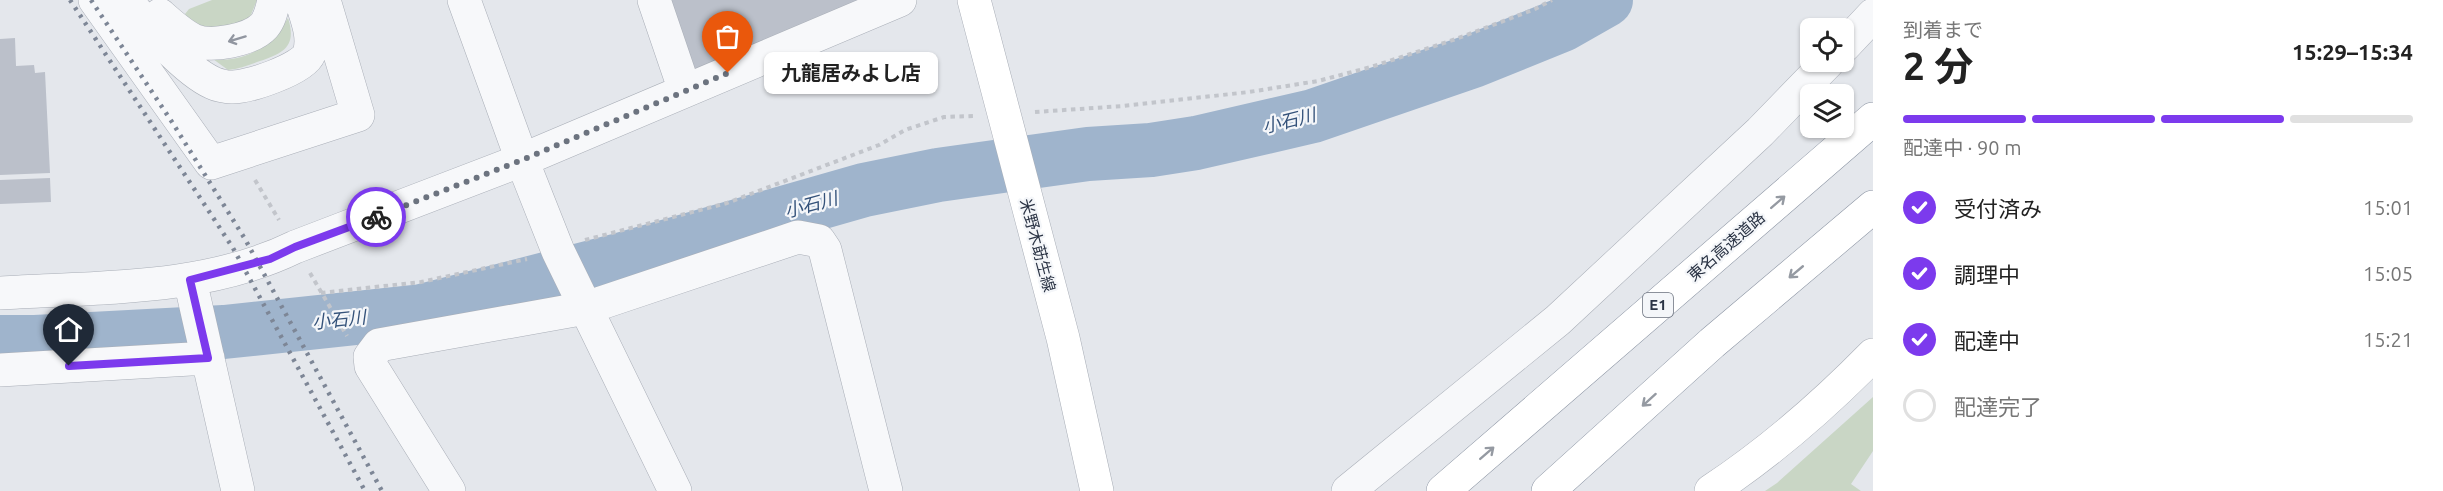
<!DOCTYPE html>
<html lang="ja">
<meta charset="utf-8">
<style>
:root{--surface:#fff;--page:#f2f2f2;--text:#222;--muted:#767676;--line:#e0e0e0;--accent:#7c3aed}
body{margin:0;font-family:Ubuntu,"Noto Sans JP",sans-serif;background:var(--page);color:var(--text);height:100vh;display:flex;flex-direction:column;font-size:22px;white-space:nowrap}
*{box-sizing:border-box;margin:0}
p{font-size:20px;color:var(--muted)}
.icon{flex:none;width:33px;height:33px;fill:none;stroke:currentColor;stroke-width:2;stroke-linecap:round;stroke-linejoin:round}
.map{position:relative;flex:1;overflow:hidden}
.sheet{display:flex;flex-direction:column;background:var(--surface);width:570px}
.sheet>*{flex:none}
.tools{position:absolute;left:1800px;top:18px;display:grid;gap:12px}
.tools a{display:grid;place-items:center;width:54px;height:54px;border-radius:9px;background:var(--surface);box-shadow:0 2px 4px #0004;font-size:30px}
.pin{position:absolute;display:grid;place-items:center;width:51px;height:51px;color:#fff;margin:-62px -26px;border-radius:50% 50% 50% 0;rotate:-45deg;box-shadow:0 0 6px #0007}
.pin .icon{rotate:45deg}
.courier{position:absolute;display:grid;place-items:center;width:60px;height:60px;margin:-30px;border:4px solid #7c3aed;border-radius:50%;background:#fff;color:#222;box-shadow:0 2px 8px #0007}
.bubble{position:absolute;height:42px;border-radius:9px;background:var(--surface);box-shadow:0 2px 4px #0004;font-size:20px;font-weight:700;line-height:42px;text-align:center}
.summary em{font-style:normal;font-weight:700}
.summary div{display:flex;flex-direction:column-reverse}
.summary{display:flex;align-items:center;justify-content:space-between;height:102px;padding:0 30px}
h1{font-size:39px;font-weight:700;line-height:45px}
.bar{display:grid;grid-template-columns:repeat(4,1fr);gap:9px 6px;align-content:center;height:72px;padding:0 30px}
.bar i{height:8px;border-radius:4px;background:var(--line)}
.bar .active{background:var(--accent)}
.bar p{grid-column:span 4}
ol{padding:0 30px;list-style:none}
li{display:flex;align-items:center;gap:18px;height:66px}
li p{margin-inline-start:auto}
li .icon{padding:6px;border-radius:50%;background:var(--accent);color:#fff;stroke-width:4}
li:last-child{color:var(--muted)}
li i{width:33px;height:33px;border:3px solid var(--line);border-radius:50%}
main{display:flex;flex:1;min-height:0}
.map>svg:first-child{display:block}
.green{fill:#c9d6c5}
.lines{fill:none;stroke-linecap:round;stroke-linejoin:round}
.river{stroke:#9fb4cc;stroke-width:54}
.building{fill:#bbc0ca}
.street-casing{stroke:#a9aeb7;stroke-width:34}
.secondary-casing{stroke:#a9aeb7;stroke-width:34}
.highway-casing{stroke:#8b94a3;stroke-width:34}
.path{stroke:#c2c5cb;stroke-width:4;stroke-dasharray:4.5 4.5;stroke-linecap:butt}
.street{stroke:#f7f8fa;stroke-width:33}
.secondary{stroke:#fff;stroke-width:33}
.highway{stroke:#fff;stroke-width:33}
.rail{stroke:#7d8696;stroke-width:4.5;stroke-dasharray:3 6;stroke-linecap:butt}
.oneway{stroke:#9196a0}
.oneway2{stroke:#959aa2}
.done{stroke:#6c737f;stroke-width:6;stroke-dasharray:0 10.8}
.route{stroke:#7c3aed;stroke-width:8}
.labels{text-anchor:middle;stroke-width:4.5;stroke-linejoin:round;paint-order:stroke}
.shield{fill:#f4f6f9;stroke:#676e7b;stroke-width:1.5}
.shield-label{font-size:15px;font-weight:bold;fill:#2b3445}
.street-label{font-size:16px;fill:#2b3445;stroke:#f4f6f9}
.water-label{font-size:18px;font-style:italic;fill:#34527a;stroke:#f4f6f9}
</style>
<main>
<div class="map">
<svg width="1873" height="491" viewBox="0 0 1873 491">
<rect width="100%" height="100%" fill="#e4e7ec"/>
<path class="green" d="M212 0H257L250 17 239 26 201 28 192 23 185 14 189 9Z
M288 18C297 46 284 53 260 61 249 65 239 69 228 70L213 59C246 63 271 46 288 18Z
M1873 397V451L1851 484 1861 491H1765L1777 483Z"/>
<g class="lines">
<path class="river" d="M0 342H35L224 332 422 311 616 261 864 190 938 175 1088 154 1151 150 1196 143 1313 116 1473 61 1562 25 1606 0"/>
</g>
<path class="building" d="M665 0H881L690 82Z
M15 38 16 66 34 65 35 73 45 72 50 173 0 175V39Z
M50 178 51 202 0 204V180Z"/>
<g class="lines">
<defs>
<path id="street" d="M95 0 211 163 358 115 324 0
M127 0C144 24 186 71 213 83 217 85 226 87 231 87 247 88 303 69 309 54 315 36 306 17 301 0
M464 0 522 160 558 251 675 491
M654 0 685 91
M160 15C170 24 181 34 193 40 211 48 251 40 264 26 270 19 272 9 274 0
M1844 46 1873 15
M190 280 238 491
M0 293C99 287 205 291 295 247L522 160 900 0
M0 370 208 358
M449 491 371 366 370 357 379 345 586 308 798 237 819 241 825 250 886 491
M1348 491 1558 320 1760 132 1828 62"/>
<path id="secondary" d="M974 0 1063 338 1097 491
M1711 491C1770 452 1823 406 1873 355"/>
<path id="highway" d="M1443 491 1873 119
M1548 491 1712 343 1873 207"/>
</defs>
<use href="#street" class="street-casing"/>
<use href="#secondary" class="secondary-casing"/>
<use href="#highway" class="highway-casing"/>
<path class="path" d="M1035 112 1123 106 1249 92 1318 81 1371 67 1456 39 1535 9 1552 0
M255 180 279 220
M585 240 727 203 879 145 905 130 944 117 973 116
M310 273 347 336
M321 293 421 282 527 259"/>
<use href="#street" class="street"/>
<use href="#secondary" class="secondary"/>
<use href="#highway" class="highway"/>
<path class="rail" d="M70 0 233 248 365 491
M91 0 172 122 245 239 382 491"/>
</g>
<defs><path id="oneway-shaft" d="M-6 0H5M1.5-3L5.5 0L1.5 3" fill="none" stroke-width="1.6" stroke-linecap="round" stroke-linejoin="round" transform="scale(1.5)"/></defs>
<use class="oneway" href="#oneway-shaft" transform="translate(237 39) rotate(163)"/>
<g class="oneway2">
<use href="#oneway-shaft" transform="translate(1778 202) rotate(-41)"/>
<use href="#oneway-shaft" transform="translate(1796 272) rotate(140)"/>
<use href="#oneway-shaft" transform="translate(1649 400) rotate(138)"/>
<use href="#oneway-shaft" transform="translate(1487 453) rotate(-41)"/>
</g>
<g class="lines">
<path class="done" d="M376 217 522 160 728 73"/>
<path class="route" d="M69 366 208 358 190 280 270 259 295 247 376 217"/>
</g>
<g class="labels">
<rect class="shield" x="1643" y="293" width="30" height="24" rx="4.5"/>
<g class="shield-label">
<text x="1658" y="310">E1</text>
</g>
<g class="street-label">
<text transform="translate(1038 245) rotate(75)" y="6">米野木莇生線</text>
<text transform="translate(1726 246) rotate(-41)" y="6">東名高速道路</text>
</g>
<g class="water-label">
<text transform="translate(1289 121) rotate(-14)" y="6">小石川</text>
<text transform="translate(811 205) rotate(-15)" y="6">小石川</text>
<text transform="translate(339 320) rotate(-6)" y="6">小石川</text>
</g>
</g>
</svg>
<div class="tools">
<a><svg class="icon" aria-label="locate" viewBox="0 0 24 24"><circle cx="12" cy="12" r="6"/><path d="M12 2v4M12 18v4M2 12h4M18 12h4"/></svg></a>
<a><svg class="icon" aria-label="layers" viewBox="0 0 24 24"><path d="M12 4l9 5-9 5-9-5zM3 14l9 5 9-5"/></svg></a>
</div>
<div class="pin" style="left:728px;top:73px;background:#ea580c"><svg class="icon" aria-label="bag" viewBox="0 0 24 24"><path d="M5 8h14l-1 12H6zM9 8a3 3 0 0 1 6 0"/></svg></div>
<div class="pin" style="left:69px;top:366px;background:#1f2937"><svg class="icon" aria-label="home" viewBox="0 0 24 24"><path d="M3 11l9-7 9 7M6 9v11h12V9"/></svg></div>
<div class="courier" style="left:376px;top:217px"><svg class="icon" aria-label="bike" viewBox="0 0 24 24"><circle cx="6" cy="16" r="4"/><circle cx="18" cy="16" r="4"/><path d="M6 16l4-8h5l3 8M10 8l3 8H6M13 5h3"/></svg></div>
<div class="bubble" style="left:764px;top:52px;width:174px">九龍居みよし店</div>
</div>
<section class="sheet">
<div class="summary"><div><h1>2 分</h1><p>到着まで</p></div><em>15:29–15:34</em></div>
<div class="bar"><i class="active"></i><i class="active"></i><i class="active"></i><i></i><p>配達中 · 90 m</p></div>
<ol>
<li><svg class="icon" aria-label="check" viewBox="0 0 24 24"><path d="M5 12l5 5 9-10"/></svg>受付済み<p>15:01</p></li>
<li><svg class="icon" aria-label="check" viewBox="0 0 24 24"><path d="M5 12l5 5 9-10"/></svg>調理中<p>15:05</p></li>
<li><svg class="icon" aria-label="check" viewBox="0 0 24 24"><path d="M5 12l5 5 9-10"/></svg>配達中<p>15:21</p></li>
<li><i></i>配達完了</li>
</ol>
</section>
</main>
